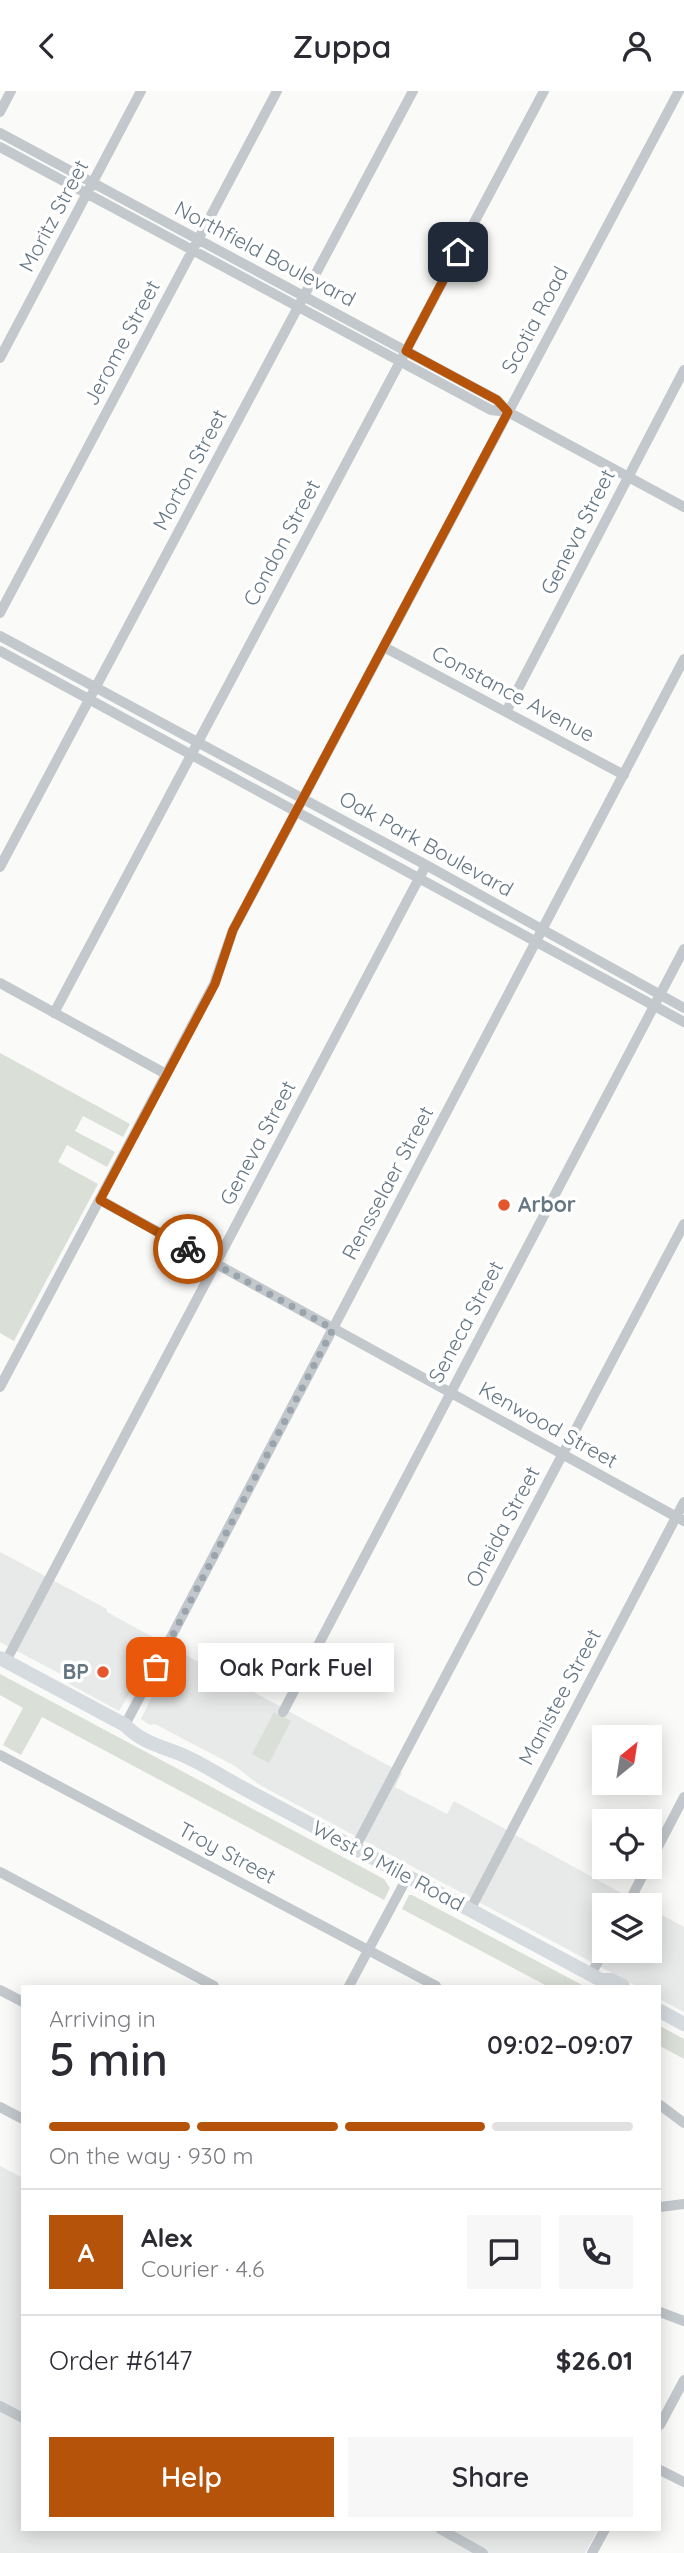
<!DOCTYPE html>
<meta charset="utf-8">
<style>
:root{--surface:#fff;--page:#f7f7f7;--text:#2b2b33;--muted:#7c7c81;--line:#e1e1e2;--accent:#b45309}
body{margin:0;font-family:Quicksand,sans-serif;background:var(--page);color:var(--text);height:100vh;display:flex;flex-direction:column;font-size:26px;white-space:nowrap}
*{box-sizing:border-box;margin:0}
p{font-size:23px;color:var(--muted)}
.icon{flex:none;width:38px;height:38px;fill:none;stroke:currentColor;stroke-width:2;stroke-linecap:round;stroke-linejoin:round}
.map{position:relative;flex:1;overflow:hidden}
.sheet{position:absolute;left:21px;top:1894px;width:640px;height:546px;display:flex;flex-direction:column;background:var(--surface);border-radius:0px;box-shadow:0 4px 18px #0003}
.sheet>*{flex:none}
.needle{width:46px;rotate:30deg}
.tools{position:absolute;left:592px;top:1634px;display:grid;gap:14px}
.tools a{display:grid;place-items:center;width:70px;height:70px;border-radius:0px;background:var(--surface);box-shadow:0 4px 18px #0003;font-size:35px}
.pin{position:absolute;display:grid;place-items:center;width:60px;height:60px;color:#fff;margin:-30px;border-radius:14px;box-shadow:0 4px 10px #0006}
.courier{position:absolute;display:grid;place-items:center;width:70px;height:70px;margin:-35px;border:5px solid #b45309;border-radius:50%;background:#fff;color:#222;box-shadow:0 2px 9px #0007}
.bubble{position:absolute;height:49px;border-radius:0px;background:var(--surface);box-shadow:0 4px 18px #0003;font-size:23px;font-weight:600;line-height:49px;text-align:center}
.summary em{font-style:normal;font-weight:600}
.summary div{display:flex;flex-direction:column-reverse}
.summary{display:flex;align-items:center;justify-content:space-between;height:119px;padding:0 28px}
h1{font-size:46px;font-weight:600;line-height:52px}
.bar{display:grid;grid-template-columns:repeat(4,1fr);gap:10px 7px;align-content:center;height:84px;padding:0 28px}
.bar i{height:9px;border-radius:5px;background:var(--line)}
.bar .active{background:var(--accent)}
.bar p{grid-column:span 4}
.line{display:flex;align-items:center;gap:18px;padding:0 28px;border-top:2px solid var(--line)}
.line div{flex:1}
.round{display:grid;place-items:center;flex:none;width:74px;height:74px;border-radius:0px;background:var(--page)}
.primary-button{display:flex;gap:14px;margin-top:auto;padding:14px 28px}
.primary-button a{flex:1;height:80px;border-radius:0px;background:var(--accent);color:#fff;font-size:28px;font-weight:600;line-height:80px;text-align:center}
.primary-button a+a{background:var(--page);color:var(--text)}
header{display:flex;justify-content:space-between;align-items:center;height:91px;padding:0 28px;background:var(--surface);font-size:32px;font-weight:600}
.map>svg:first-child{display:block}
.built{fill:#e8e9e9}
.green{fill:#dadfd7}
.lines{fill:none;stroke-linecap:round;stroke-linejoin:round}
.minor{stroke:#c3c8cc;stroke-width:10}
.major{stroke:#d6dbdf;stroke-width:14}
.done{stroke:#99a4ac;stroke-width:7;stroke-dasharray:0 12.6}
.route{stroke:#b45309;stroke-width:9}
.poi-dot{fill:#e4572e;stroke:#fff;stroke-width:2.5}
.labels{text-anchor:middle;stroke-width:7;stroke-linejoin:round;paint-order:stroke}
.street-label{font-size:21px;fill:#657683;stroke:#fff}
.poi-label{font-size:21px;font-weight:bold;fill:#657683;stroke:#fff;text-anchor:start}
</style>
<header><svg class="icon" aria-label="back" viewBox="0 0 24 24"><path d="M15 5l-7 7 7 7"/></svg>Zuppa<svg class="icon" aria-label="person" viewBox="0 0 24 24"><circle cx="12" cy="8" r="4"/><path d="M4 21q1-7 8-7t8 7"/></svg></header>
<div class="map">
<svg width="684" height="2462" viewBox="0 0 684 2462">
<rect width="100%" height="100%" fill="#fafaf8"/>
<path class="built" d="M0 1461 107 1518V1521L160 1550 119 1620 69 1593 68 1587 0 1551Z
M175 1558 402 1682 395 1696 447 1723 454 1710 645 1815H604V1860H649V1817L684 1836V1921L660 1908V1895H636L258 1693 235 1675 155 1633 150 1634 141 1628Z
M0 2075 23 2087V2438H598L585 2462H0Z"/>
<path class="green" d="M0 962 130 1033 123 1046 83 1025 75 1040 115 1061 107 1076 67 1054 58 1071 98 1093 14 1250 0 1242Z
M0 1583 384 1788 390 1797 384 1809 42 1626 21 1664 3 1654 23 1617 0 1604Z
M274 1621 291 1630 269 1672 252 1663Z
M409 1804H412L584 1895H547L402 1818Z
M660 1935 684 1948V1968L660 1955Z"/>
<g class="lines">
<path class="minor" d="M0 21 11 0
M0 42 497 309 508 321 491 319 0 56
M0 267 141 0
M508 321 684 416
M0 522 277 0
M0 545 426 774 684 917
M384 556 624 684
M0 560 684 931
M506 621 684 279
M0 776 413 0
M0 892 166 983
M54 922 544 0
M100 1109 684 1430
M0 1296 214 893 233 839 679 0
M6 1570 426 774
M283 1621 684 858
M125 1634 684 568
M0 1664 436 1895
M355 1757 684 1133
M649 1773 684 1706
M0 1781 214 1895
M627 1815 647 1776
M470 1819 684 1411
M591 1883 604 1860
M349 1895 408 1785
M0 1899 23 1911
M660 2014 684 2032
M0 2016 23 2028
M660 2116 684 2113
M660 2221 684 2230
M0 2315 23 2327
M660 2334 684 2289
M660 2379 684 2391
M440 2438 483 2462
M592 2462 605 2438"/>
<path class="major" d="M0 1567 125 1634C139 1649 156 1654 175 1661 198 1669 220 1685 241 1696 361 1760 481 1825 601 1889L606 1895
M601 1889H611L623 1895
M660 1920 684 1933"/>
</g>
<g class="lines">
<path class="done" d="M156 1576 333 1238 188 1158"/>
<path class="route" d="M188 1158 100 1109 215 893 233 839 508 321 497 309 406 260 458 161"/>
</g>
<g class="poi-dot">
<circle cx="504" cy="1114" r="7"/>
<circle cx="103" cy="1581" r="7"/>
</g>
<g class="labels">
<g class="street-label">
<text transform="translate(54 125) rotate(-62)" y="7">Moritz Street</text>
<text transform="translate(265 163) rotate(28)" y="7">Northfield Boulevard</text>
<text transform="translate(535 229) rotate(-62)" y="7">Scotia Road</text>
<text transform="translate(122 252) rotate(-62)" y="7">Jerome Street</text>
<text transform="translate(190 379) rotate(-62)" y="7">Morton Street</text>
<text transform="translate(578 441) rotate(-63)" y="7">Geneva Street</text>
<text transform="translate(282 452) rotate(-62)" y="7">Condon Street</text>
<text transform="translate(513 603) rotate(28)" y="7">Constance Avenue</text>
<text transform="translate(426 753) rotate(29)" y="7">Oak Park Boulevard</text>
<text transform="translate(258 1052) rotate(-62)" y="7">Geneva Street</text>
<text transform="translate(388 1092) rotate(-62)" y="7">Rensselaer Street</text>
<text transform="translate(466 1231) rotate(-62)" y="7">Seneca Street</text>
<text transform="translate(548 1334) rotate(29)" y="7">Kenwood Street</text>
<text transform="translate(503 1436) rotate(-62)" y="7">Oneida Street</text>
<text transform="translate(560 1606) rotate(-62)" y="7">Manistee Street</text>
<text transform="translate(227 1762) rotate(28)" y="7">Troy Street</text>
<text transform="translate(388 1775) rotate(28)" y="7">West 9 Mile Road</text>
</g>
<g class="poi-label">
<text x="518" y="1121">Arbor</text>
<text x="89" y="1588" text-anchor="end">BP</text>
</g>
</g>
</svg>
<div class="tools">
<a><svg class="needle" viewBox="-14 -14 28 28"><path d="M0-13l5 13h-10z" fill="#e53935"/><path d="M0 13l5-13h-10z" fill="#7c7c81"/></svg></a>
<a><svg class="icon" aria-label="locate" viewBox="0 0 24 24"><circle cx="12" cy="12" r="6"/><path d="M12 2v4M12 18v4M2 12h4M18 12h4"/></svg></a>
<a><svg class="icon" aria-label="layers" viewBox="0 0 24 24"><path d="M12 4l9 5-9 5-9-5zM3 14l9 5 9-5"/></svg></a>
</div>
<div class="pin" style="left:156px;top:1576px;background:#ea580c"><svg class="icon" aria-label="bag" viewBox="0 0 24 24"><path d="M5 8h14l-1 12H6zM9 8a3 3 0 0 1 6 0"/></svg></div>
<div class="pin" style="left:458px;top:161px;background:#1f2937"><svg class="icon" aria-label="home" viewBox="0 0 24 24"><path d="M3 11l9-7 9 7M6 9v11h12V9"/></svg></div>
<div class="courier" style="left:188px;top:1158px"><svg class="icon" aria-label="bike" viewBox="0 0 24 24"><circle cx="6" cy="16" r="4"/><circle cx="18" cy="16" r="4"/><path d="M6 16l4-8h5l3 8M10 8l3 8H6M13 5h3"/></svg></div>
<div class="bubble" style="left:198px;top:1552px;width:196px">Oak Park Fuel</div>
<section class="sheet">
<div class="summary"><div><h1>5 min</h1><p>Arriving in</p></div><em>09:02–09:07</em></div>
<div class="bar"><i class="active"></i><i class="active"></i><i class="active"></i><i></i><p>On the way · 930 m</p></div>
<div class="line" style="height:126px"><b class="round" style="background:var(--accent);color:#fff">A</b><div><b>Alex</b><p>Courier · 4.6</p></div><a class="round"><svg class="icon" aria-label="chat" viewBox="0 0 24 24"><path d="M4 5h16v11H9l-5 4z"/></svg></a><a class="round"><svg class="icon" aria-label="phone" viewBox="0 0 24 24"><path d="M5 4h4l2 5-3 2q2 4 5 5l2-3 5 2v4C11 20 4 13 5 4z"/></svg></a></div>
<div class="line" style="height:91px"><div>Order #6147</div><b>$26.01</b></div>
<div class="primary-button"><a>Help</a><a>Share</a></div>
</section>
</div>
